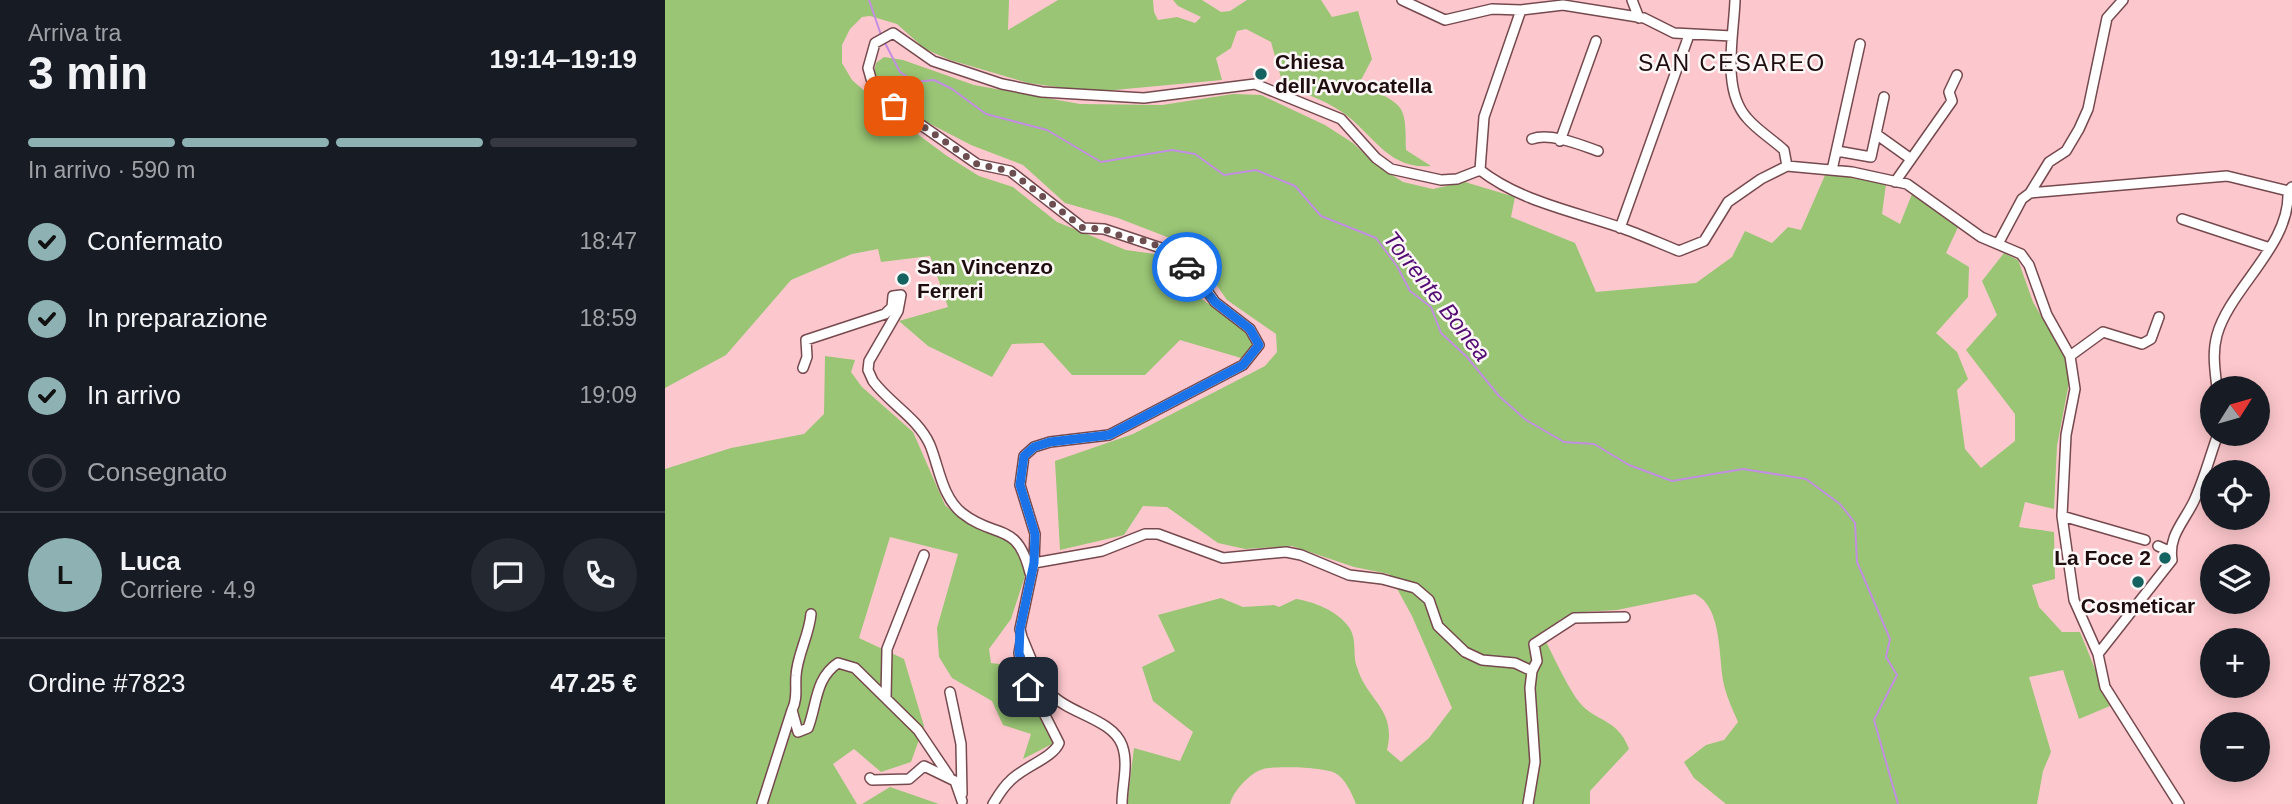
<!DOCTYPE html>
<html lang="it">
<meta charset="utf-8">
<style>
:root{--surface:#171b24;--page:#242831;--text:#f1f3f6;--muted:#9ea1a6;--line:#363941;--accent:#8eb2b3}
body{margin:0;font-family:Helvetica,sans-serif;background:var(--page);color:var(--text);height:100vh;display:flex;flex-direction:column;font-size:26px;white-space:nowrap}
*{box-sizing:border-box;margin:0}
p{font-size:23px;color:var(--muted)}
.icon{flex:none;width:38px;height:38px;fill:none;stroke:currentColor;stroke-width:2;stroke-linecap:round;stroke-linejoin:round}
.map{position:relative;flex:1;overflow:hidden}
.drawer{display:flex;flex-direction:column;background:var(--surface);width:665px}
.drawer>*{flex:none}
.needle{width:46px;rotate:53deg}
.tools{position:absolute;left:1535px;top:376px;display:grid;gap:14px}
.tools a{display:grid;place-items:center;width:70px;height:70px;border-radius:50%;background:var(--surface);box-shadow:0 4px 18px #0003;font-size:35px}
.pin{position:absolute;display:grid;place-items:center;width:60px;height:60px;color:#fff;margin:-30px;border-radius:14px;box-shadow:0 4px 10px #0006}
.courier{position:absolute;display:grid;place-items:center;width:70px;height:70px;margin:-35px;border:5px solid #1a73e8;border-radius:50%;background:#fff;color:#222;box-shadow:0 2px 9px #0007}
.headline em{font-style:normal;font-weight:700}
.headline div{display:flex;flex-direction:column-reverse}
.headline{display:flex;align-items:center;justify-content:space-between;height:119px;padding:0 28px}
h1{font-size:46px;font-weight:700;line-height:52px}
.bar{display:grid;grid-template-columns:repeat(4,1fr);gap:10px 7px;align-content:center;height:84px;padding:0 28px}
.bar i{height:9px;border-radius:5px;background:var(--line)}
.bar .selected{background:var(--accent)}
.bar p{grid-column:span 4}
.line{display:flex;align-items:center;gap:18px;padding:0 28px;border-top:2px solid var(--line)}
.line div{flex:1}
.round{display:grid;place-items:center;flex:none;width:74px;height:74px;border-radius:37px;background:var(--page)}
ol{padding:0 28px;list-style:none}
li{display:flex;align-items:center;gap:21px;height:77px}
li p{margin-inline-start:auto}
li .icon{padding:7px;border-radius:50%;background:var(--accent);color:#111;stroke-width:4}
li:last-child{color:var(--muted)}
li i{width:38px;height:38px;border:4px solid var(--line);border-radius:50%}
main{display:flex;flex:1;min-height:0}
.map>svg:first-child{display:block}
.green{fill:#99c575}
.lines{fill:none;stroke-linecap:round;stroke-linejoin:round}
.stream{stroke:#c28ee1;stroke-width:2}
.minor-casing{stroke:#75494e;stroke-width:12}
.minor{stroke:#fff;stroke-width:9}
.done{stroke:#6d4f52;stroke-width:7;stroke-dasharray:0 12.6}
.route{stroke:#1a73e8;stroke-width:9}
.poi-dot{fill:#146361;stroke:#fdf7f7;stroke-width:2.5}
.labels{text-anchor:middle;stroke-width:5;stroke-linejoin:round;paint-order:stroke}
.poi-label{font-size:21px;font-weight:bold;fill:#1f0e10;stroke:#fdf7f7;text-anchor:start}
.neighbourhood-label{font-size:23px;letter-spacing:2px;fill:#1f0e10;stroke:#fdf7f7}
.water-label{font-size:23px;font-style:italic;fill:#530c72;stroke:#fdf7f7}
</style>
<main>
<section class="drawer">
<div class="headline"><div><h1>3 min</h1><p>Arriva tra</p></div><em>19:14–19:19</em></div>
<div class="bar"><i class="selected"></i><i class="selected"></i><i class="selected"></i><i></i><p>In arrivo · 590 m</p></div>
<ol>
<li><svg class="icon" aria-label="check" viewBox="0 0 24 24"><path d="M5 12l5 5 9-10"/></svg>Confermato<p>18:47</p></li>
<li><svg class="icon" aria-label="check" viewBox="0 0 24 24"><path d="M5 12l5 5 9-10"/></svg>In preparazione<p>18:59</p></li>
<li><svg class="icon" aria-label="check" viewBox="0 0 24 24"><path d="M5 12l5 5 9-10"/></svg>In arrivo<p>19:09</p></li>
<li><i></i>Consegnato</li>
</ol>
<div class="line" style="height:126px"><b class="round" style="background:var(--accent);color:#111">L</b><div><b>Luca</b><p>Corriere · 4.9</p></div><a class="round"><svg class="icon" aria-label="chat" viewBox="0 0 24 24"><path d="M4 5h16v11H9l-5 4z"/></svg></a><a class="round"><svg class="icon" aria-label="phone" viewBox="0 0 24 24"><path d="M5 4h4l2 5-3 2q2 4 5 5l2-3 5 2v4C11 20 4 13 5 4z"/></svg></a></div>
<div class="line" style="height:91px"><div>Ordine #7823</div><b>47.25 €</b></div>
</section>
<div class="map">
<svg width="1627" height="804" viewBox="0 0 1627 804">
<rect width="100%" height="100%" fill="#fdc8cd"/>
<path class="green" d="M0 0H344L343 30 393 0H488L489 12 493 20 512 17 530 23 536 17 513 6 508 0H537L556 12 565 11 582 0H656L667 17 693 11 707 59 695 82C738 108 741 99 741 150L766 166C722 170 708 133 677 112 659 100 639 93 618 85L606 42 581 29 572 31 566 48 551 58 557 80 428 92 363 83 285 60 260 49 232 24 205 16 197 17 185 29 177 45V63L187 80 228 116 282 156 314 176 348 187 392 222 461 250 497 255 534 297 580 330 589 346 576 358 515 340 480 375H407L378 343 347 344 327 377 263 346 234 321 283 307 265 256 216 262 213 249 187 254 126 280 61 355 0 388Z
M219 57 238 60 309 85 415 104 497 105 568 94 596 95 660 125 688 143 710 164 738 182 768 189 800 182 850 197 846 217 910 243 931 292 1031 283 1067 257 1080 231 1107 243 1123 227 1136 230 1161 173 1221 184 1217 214 1235 224 1247 194 1294 225 1281 253 1304 267 1303 297 1271 333 1292 352 1303 379 1292 390 1300 449 1316 468 1350 441V414L1301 350 1332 315 1317 281 1339 253 1353 260 1368 302 1399 355 1405 377 1392 446 1389 509 1360 502 1354 527 1389 532 1390 579 1367 585 1374 607 1397 632H1415L1445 706 1414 719 1398 670 1364 677 1386 752 1378 771 1372 804H1061L1029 778 1019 762 1041 745 1059 740 1073 722C1068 710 1062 698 1059 685 1053 659 1058 607 1030 594L952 610 917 612 896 619 877 634C888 655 898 678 911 698 928 723 952 716 964 749L925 791V804H691C687 794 680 778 670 773 658 767 611 766 598 769 585 773 568 791 565 804H462L469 748 515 761 528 732 488 701 477 667 510 651 493 615 556 598 578 607 609 605 614 607 631 599C649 602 671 610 683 626 693 638 687 654 692 667 702 701 732 709 722 750L736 762 764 738 787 708 747 616 724 574 689 567 627 546 580 549 553 543 502 507 478 506 459 535 395 550 390 461 468 434 600 366 612 352 611 334 562 300 530 254 515 242 453 218 400 203 358 165 306 145 252 117 214 87 209 72 211 63Z
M160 356 190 360 186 372 197 387 248 432 280 505 291 515 353 547 360 576 346 619 324 649 326 663 350 666 389 743 358 759 366 734 338 725 327 701 287 678 274 657 272 628 293 554 225 537 194 638 239 659 259 726 246 762 216 772 189 749 168 764 192 804H0V469L66 448 139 434 159 414Z
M225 787 274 804H197Z"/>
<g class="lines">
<path class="stream" d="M204 0 216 35
M220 43 235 72 250 82 269 80 287 89 321 114 382 130 436 162 507 150 530 154 559 175 591 170 630 186 656 216 711 238 732 266 745 291 766 307 776 333 802 357 834 396 861 420 899 442 929 444 964 465 1007 481 1078 469 1141 479 1175 504 1190 523 1192 562 1225 639 1221 657 1232 675 1209 720 1233 804"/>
<defs>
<path id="minor" d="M737 0 780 20 827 9 856 10 898 5 979 18 1009 33 1067 36
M967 0 974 18
M1070 0C1069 35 1056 89 1082 118 1092 130 1107 139 1119 150L1122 166
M1211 134 1246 159
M867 139C884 132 916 145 933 151
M895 141 931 41
M1172 151 1206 157 1219 97
M1122 166 1187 172 1242 184 1316 237 1356 254 1364 265 1382 315 1405 356 1410 389 1401 435 1397 516 1409 600 1433 654 1440 687 1514 804
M815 170C855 201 907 211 954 227 974 234 994 243 1014 251L1039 241 1063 202 1096 179 1122 166
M815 170 819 117 856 10
M1167 170 1195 44
M1230 182 1287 101 1284 92 1292 75
M1365 193 1384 162 1401 151 1414 129 1423 109 1442 18 1458 0
M1517 219 1605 248
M955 228 1024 35
M1333 244 1357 199 1365 193 1562 176 1623 191 1627 187
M1405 356 1438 332 1477 344 1486 339 1494 317
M138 368 142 357 141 340 220 314 227 307 228 296 236 295 233 311 204 361 203 370 208 381C225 404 253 418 265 445 274 467 277 497 297 513 331 540 352 520 365 573
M1552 388C1550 370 1547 353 1552 335 1565 288 1626 245 1623 191
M1397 516 1480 540
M1493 546 1504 551
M369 563 437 551 480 534H493L558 558 621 552 636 555 684 575 717 579 750 588 764 600 773 626 800 652 817 660 850 663 867 671
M146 614C144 636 132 655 131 676 130 688 133 699 127 710L133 732 143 728C152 705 150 678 173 663L190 668 253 730 284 776
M1433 654 1507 560C1503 536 1519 522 1529 501 1539 480 1545 456 1553 434
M285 692 296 744 297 794
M221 698 222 649 259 555
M205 778 207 780 244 779 259 766 290 781 297 801
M97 804 127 710
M328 804C333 796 338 787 345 781 358 767 388 758 394 743L357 670 354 653 357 637
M457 804C457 784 464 764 457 745 447 719 405 714 387 695 373 680 365 656 357 637L355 629 369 563 370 534 355 485 359 456 369 447 385 442 444 435 578 365 594 345 585 329 550 302 532 277 505 251 439 229 418 228 345 171 312 164 229 106 207 82 203 68 210 43 228 33 268 61 337 84 377 92 479 98 590 84 676 119 711 158 726 169 776 180 792 179 815 170
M863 804 870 762 865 688 867 671 872 661 869 644 909 618 960 617"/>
</defs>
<use href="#minor" class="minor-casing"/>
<use href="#minor" class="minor"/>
</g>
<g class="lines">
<path class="done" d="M229 106 312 164 345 171 418 228 439 229 464 239 481 241 505 251 522 267"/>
<path class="route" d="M363 687 354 653 355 629 369 563 370 534 355 485 359 456 369 447 385 442 444 435 578 365 594 345 585 329 550 302 522 267"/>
</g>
<g class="poi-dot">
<circle cx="596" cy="74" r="7"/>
<circle cx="238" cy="279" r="7"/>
<circle cx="1500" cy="558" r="7"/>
<circle cx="1473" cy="582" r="7"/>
</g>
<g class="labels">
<g class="poi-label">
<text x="610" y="69">Chiesa<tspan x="610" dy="24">dell'Avvocatella</tspan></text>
<text x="252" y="274">San Vincenzo<tspan x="252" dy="24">Ferreri</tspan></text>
<text x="1486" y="565" text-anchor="end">La Foce 2</text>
<text x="1473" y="613" text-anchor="middle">Cosmeticar</text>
</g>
<g class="neighbourhood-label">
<text x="1067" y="71">SAN CESAREO</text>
</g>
<g class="water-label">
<text transform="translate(772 296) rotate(52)" y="8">Torrente Bonea</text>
</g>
</g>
</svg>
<div class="tools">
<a><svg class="needle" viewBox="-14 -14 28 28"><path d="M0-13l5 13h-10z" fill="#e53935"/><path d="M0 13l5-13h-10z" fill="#9ea1a6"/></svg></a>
<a><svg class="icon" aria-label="locate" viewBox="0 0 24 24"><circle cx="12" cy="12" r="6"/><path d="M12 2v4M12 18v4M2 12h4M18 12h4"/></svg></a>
<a><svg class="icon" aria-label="layers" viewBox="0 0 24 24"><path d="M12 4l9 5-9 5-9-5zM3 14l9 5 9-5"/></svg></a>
<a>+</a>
<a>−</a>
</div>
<div class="pin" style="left:229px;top:106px;background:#ea580c"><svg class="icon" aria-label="bag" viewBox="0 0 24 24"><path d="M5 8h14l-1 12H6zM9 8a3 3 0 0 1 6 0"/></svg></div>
<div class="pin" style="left:363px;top:687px;background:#1f2937"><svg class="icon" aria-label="home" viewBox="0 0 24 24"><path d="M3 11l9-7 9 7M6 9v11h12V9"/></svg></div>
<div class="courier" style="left:522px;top:267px"><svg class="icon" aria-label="car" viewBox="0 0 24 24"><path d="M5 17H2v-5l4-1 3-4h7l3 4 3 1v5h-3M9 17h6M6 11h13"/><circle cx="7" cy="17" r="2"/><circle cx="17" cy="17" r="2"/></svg></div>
</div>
</main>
